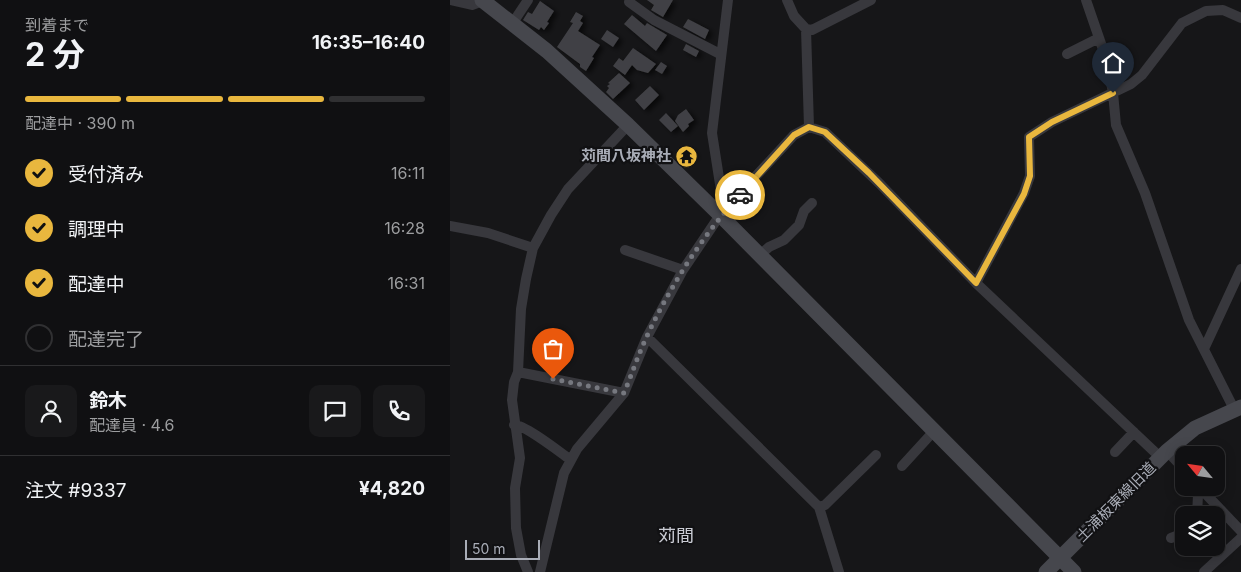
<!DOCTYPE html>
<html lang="ja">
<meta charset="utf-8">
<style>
:root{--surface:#101012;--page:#19191b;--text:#f1f3f6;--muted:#9c9d9f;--line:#303032;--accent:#e9b73e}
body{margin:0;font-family:Inter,"Noto Sans JP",sans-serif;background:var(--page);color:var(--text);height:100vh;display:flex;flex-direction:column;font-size:19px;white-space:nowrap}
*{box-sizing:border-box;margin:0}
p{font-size:16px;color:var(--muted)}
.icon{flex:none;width:28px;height:28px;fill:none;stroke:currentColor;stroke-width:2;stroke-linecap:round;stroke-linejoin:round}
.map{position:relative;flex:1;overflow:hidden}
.sheet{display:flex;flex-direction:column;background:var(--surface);width:450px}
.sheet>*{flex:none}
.needle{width:32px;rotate:299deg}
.tools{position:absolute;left:725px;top:446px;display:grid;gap:10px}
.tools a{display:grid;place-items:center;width:50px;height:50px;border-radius:10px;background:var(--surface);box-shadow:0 2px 12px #0003,0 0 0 1px var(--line);font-size:25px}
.scale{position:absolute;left:15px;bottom:12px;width:75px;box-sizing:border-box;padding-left:5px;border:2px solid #a9adb7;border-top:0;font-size:14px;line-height:18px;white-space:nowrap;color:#a9adb7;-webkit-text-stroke:4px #111113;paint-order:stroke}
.pin{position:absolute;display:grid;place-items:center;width:42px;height:42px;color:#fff;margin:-51px -21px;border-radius:50% 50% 50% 0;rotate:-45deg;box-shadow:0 0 5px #0007}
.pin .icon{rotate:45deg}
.courier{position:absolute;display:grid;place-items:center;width:50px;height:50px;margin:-25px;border:4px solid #e9b73e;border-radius:50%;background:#fff;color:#222;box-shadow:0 1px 6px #0007}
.overview em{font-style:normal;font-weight:700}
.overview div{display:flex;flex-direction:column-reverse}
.overview{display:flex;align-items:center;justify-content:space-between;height:85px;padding:0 25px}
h1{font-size:32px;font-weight:700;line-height:38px}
.bar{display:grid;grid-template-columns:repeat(4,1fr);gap:8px 5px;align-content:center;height:60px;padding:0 25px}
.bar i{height:6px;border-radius:4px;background:var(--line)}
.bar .on{background:var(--accent)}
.bar p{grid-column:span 4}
.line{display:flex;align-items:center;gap:12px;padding:0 25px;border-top:1px solid var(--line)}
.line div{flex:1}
.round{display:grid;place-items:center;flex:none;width:52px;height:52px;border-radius:10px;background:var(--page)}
ol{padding:0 25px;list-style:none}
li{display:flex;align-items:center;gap:15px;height:55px}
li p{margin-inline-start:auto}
li .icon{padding:5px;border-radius:50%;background:var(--accent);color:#111;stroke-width:4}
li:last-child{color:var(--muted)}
li i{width:28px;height:28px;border:2px solid var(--line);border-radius:50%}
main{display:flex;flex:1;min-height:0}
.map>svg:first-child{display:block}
.building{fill:#414145;filter:url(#shadow)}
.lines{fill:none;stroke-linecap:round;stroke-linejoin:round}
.street{stroke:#38383d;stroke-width:10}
.secondary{stroke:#46474d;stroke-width:15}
.done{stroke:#76787f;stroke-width:5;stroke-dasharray:0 9}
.route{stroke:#e9b73e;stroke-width:6}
.labels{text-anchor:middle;stroke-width:4.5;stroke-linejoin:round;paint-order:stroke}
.poi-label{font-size:15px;font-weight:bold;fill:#a9adb7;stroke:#111113;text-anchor:end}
.street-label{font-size:15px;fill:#a9adb7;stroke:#111113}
.quarter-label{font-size:18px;fill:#caccd4;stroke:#111113}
</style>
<main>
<section class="sheet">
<div class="overview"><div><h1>2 分</h1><p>到着まで</p></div><em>16:35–16:40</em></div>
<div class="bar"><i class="on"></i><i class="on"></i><i class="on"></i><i></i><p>配達中 · 390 m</p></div>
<ol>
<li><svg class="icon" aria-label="check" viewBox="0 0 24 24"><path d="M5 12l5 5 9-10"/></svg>受付済み<p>16:11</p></li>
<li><svg class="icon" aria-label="check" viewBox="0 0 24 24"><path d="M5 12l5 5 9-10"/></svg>調理中<p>16:28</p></li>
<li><svg class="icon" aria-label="check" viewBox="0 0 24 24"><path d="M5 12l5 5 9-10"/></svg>配達中<p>16:31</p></li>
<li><i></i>配達完了</li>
</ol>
<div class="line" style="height:90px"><a class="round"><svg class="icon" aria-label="person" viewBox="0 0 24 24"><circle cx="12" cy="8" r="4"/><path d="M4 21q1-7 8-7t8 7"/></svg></a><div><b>鈴木</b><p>配達員 · 4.6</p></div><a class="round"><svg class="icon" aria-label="chat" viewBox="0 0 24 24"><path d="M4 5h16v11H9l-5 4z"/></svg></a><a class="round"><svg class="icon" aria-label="phone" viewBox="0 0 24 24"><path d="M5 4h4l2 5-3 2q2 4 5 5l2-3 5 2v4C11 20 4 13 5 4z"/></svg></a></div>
<div class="line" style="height:65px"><div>注文 #9337</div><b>¥4,820</b></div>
</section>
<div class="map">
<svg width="791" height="572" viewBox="0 0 791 572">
<defs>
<filter id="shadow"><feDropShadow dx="4" dy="2.5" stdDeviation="2.5" flood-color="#0009"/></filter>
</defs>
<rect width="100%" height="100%" fill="#161618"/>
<path class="building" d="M197 0H223L213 17 201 10 204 5Z
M90 1 104 11 97 22 99 23 94 30 91 27 89 30 73 20 78 12 82 14Z
M126 12 133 16 130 21 133 23 128 31 150 45 142 57 144 58 136 71 130 67V64L107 47 123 23 120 22Z
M182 15 195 26 197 23 217 35 206 51 174 24Z
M238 19 259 30 255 39 233 27Z
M157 30 169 38 163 47 151 39Z
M236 44 249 51 246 57 233 50Z
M183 48 206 64 198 73 187 70 182 65 175 75 163 66 169 58 173 61Z
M211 62 217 66 212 74 205 70Z
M169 73 180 83 163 99 156 92 159 88 157 86 160 84 158 83Z
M200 86 209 95 194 110 185 100Z
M236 109 244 120 238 124 239 126 233 132 225 121 228 115Z
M216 113 228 126 221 132 209 120Z
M240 147 245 155 234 162 229 155Z"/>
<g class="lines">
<path class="street" d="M1 0 22 5 33 1
M636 0 657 61 663 93 666 125 695 193 739 320 784 409
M179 2 204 20 270 54
M62 24 78 0
M356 29 362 30 421 0
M617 54 649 38
M359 127 375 132 429 183 526 283 710 457
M270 215 272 197 262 133 278 0
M0 226 38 233 83 248
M175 250 233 270
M310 255 319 247 334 240 349 225 354 211 362 203
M526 283 574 193 580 176 579 137 602 122 681 84 692 75 732 23 756 11 773 10 791 18
M197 337 369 507 389 572
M754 349 791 269
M68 372 174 393
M64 425C74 424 111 453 121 460
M717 451 734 469
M665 452 684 432
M452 466 484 431
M750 488 791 531
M369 507 375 505 426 455
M747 515 748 495 753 490
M721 538 734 533
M78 572 71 555 66 528 65 488 70 458 62 400 64 382 68 372 71 309 76 279 83 248 101 215 118 189 178 125
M90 572 114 473 127 449 174 393 197 337 233 270 270 215 344 135 359 127 356 29 344 16 337 0
M754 572 791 538"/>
<path class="secondary" d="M32 0 97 51 178 125 270 215 624 572
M596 572 717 451 745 428 791 407"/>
</g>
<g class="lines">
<path class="done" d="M103 379 174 393C182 374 188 355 197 336 221 285 252 236 290 195"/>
<path class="route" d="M290 195 344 135 359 127 375 132 419 173 526 283 574 194 580 176 579 137 602 122 663 93"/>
</g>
<defs>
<symbol id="temple-disc" viewBox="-11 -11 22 22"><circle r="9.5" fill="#e9b73e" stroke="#111113"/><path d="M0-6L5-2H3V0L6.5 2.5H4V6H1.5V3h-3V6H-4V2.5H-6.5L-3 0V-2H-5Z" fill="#111"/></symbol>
</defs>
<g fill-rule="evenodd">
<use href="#temple-disc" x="224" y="144" width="25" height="25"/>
</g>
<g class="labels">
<g class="poi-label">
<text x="221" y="161">苅間八坂神社</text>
</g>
<g class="street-label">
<text transform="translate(666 502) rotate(-45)" y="5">土浦板東線旧道</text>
</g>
<g class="quarter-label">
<text x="226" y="542">苅間</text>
</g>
</g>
</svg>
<div class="tools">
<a><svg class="needle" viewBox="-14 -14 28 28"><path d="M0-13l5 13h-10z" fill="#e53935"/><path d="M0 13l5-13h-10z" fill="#9c9d9f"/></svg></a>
<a><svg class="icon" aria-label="layers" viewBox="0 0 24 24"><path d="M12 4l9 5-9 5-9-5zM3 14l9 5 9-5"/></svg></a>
</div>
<div class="scale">50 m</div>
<div class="pin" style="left:103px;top:379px;background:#ea580c"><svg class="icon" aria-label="bag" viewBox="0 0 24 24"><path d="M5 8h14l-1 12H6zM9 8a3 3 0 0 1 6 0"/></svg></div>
<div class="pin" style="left:663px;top:93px;background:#1f2937"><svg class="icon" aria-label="home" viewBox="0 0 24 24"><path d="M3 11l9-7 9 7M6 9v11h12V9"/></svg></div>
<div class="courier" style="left:290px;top:195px"><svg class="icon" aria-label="car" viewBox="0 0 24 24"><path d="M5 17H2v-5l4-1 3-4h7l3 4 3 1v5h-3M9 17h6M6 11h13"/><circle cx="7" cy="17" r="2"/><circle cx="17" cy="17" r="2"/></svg></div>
</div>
</main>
